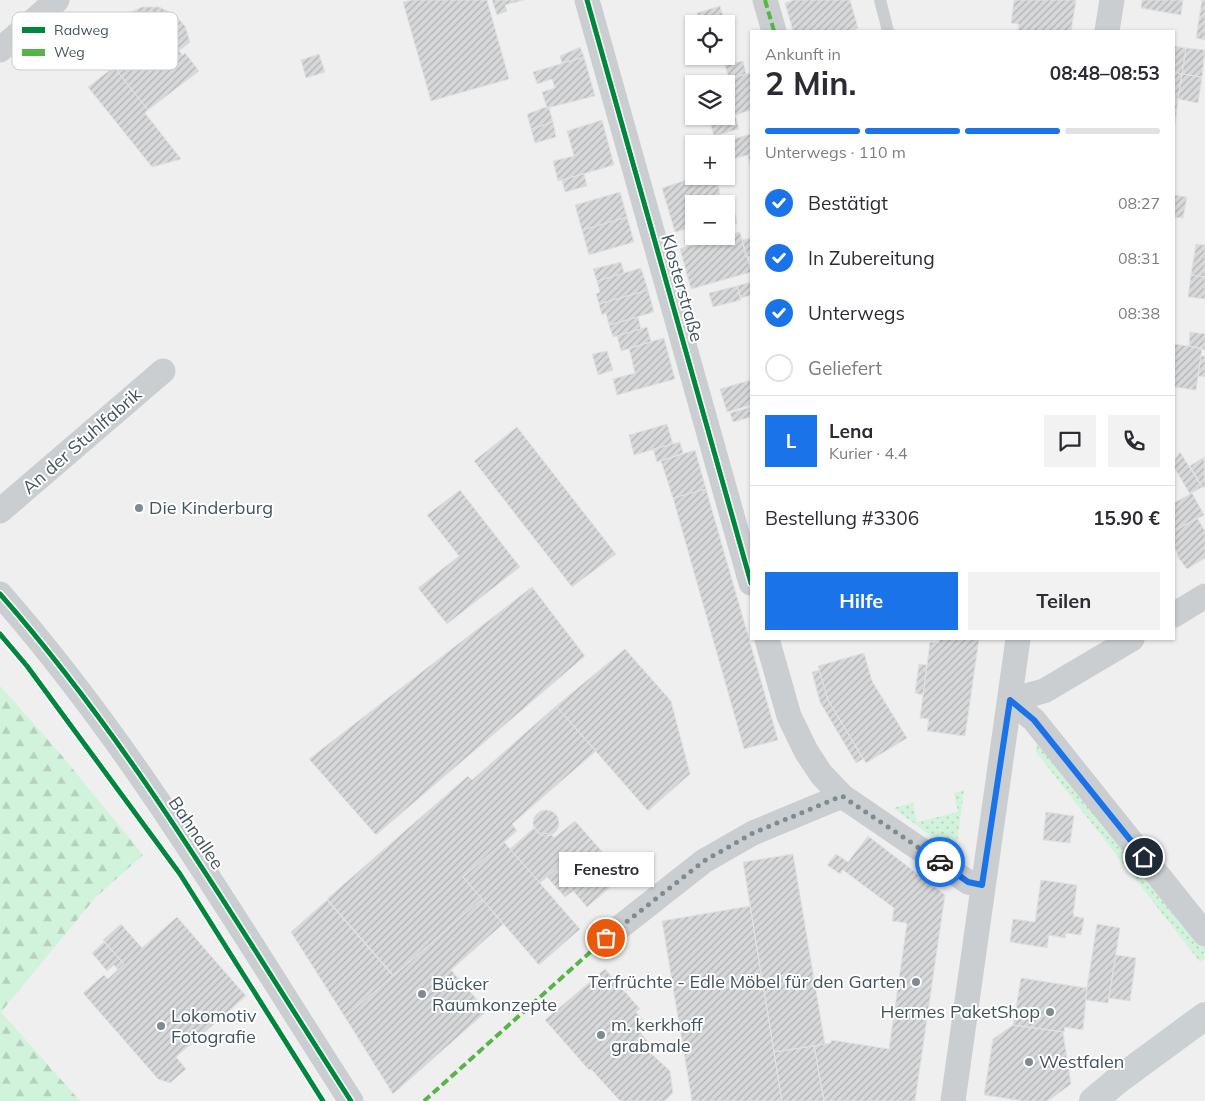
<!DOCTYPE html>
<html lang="de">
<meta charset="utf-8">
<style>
:root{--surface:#fff;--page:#f2f2f3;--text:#2b2b33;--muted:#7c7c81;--line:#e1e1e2;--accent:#1a73e8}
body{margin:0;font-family:Mulish,sans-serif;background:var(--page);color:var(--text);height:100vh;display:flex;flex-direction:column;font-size:19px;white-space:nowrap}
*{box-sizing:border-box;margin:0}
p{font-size:16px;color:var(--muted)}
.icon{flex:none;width:28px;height:28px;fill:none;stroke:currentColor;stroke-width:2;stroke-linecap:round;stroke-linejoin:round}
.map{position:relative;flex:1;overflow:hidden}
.details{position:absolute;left:750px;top:30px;width:425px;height:610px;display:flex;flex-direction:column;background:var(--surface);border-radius:0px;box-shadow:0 1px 4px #0004}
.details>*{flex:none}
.tools{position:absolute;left:685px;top:15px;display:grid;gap:10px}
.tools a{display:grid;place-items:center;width:50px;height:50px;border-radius:0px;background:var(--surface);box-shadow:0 1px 4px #0004;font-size:25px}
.pin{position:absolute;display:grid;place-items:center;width:42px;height:42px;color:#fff;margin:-21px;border:2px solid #fff;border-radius:50%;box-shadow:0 1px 5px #0007}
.courier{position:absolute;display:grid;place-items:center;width:50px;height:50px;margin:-25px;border:4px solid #1a73e8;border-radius:50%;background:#fff;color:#222;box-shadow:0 1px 6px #0007}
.bubble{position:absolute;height:35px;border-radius:0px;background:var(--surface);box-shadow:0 1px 4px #0004;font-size:16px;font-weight:700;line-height:35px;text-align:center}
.headline em{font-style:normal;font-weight:700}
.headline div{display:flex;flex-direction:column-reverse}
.headline{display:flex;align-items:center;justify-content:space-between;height:85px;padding:0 15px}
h1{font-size:32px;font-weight:700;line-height:38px}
.bar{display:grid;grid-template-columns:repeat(4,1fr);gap:8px 5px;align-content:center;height:60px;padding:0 15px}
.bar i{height:6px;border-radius:4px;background:var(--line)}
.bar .current{background:var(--accent)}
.bar p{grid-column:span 4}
.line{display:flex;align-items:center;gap:12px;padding:0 15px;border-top:1px solid var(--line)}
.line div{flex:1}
.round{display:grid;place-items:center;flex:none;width:52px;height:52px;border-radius:0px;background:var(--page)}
ol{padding:0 15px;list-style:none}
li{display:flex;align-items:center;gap:15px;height:55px}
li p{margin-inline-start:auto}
li .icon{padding:5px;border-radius:50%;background:var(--accent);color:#fff;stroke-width:4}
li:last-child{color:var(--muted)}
li i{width:28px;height:28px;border:2px solid var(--line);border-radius:50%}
.cta{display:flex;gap:10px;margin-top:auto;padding:10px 15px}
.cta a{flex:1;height:58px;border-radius:0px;background:var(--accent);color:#fff;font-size:20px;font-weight:700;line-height:58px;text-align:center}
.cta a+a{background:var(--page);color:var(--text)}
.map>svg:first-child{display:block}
.grass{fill:url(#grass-dots)}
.forest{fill:url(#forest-firs)}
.building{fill:url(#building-hatch);stroke:#e1e1e2}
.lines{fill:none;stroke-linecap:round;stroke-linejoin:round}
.service{stroke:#cbced0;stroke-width:12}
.minor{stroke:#cbced0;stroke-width:25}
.secondary{stroke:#cbd0d3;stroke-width:28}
.quiet{stroke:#57b448;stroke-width:4;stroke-dasharray:8 4;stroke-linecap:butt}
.cycleway-casing{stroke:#fff;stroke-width:8}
.cycleway{stroke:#00873e;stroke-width:5}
.done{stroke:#808a91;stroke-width:5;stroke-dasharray:0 9}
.route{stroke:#1a73e8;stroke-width:6}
.poi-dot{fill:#808a91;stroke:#fff;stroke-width:2}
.labels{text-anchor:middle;stroke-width:4;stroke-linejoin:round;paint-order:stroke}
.street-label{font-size:18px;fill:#44545e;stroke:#fff}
.poi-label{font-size:18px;fill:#44545e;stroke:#fff;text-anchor:start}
.key{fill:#fff;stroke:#c7cccf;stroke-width:1}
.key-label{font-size:14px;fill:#44545e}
</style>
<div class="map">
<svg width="1205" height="1101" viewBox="0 0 1205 1101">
<defs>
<pattern id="grass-dots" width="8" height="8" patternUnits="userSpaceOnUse" patternTransform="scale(1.25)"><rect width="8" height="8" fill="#d1f2db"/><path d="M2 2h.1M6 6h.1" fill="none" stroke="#b5d1be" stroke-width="1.8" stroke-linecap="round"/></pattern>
<pattern id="forest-firs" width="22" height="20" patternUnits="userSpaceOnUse" patternTransform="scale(1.25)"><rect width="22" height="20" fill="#d1f2db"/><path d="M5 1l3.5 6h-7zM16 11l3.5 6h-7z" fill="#b5d1be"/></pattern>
<pattern id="building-hatch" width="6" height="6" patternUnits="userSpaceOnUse" patternTransform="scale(1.25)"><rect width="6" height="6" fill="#d7d8d9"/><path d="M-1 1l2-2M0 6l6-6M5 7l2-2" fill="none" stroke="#b0b2b3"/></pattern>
</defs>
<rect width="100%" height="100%" fill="#f0efef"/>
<path class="grass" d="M1038 736 1205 946V959L1200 962 1036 752Z
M964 790 956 849 942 844 893 808 913 803 917 822 958 812 954 793Z"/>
<path class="forest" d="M0 686 58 751 143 855 96 897 1 1012 80 1101H0Z"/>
<path class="building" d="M412 0H487L509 79 431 101 403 2Z
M492 0H524L505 5 507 11 497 15Z
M794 0H850L858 28 850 31H793L785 3Z
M1014 0H1076L1071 31H1018L1019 24 1011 23Z
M1142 0H1183L1181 15 1141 8Z
M1202 0H1205V40L1196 38Z
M720 6 725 24H700L697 13Z
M142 7H159L174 14 185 26 190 42 179 51 183 55 185 53 199 71 148 110 117 71 132 60 111 32 122 16Z
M1174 46 1186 48 1182 74 1174 72Z
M580 47 584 57 562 63 560 56Z
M1186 48 1205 50 1202 77 1182 74Z
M319 54 325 72 306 78 301 60Z
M584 57 595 96 547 108 542 92 555 88 552 79 537 84 533 72Z
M743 61 746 74 729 79 725 65Z
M114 67 148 110 145 113 181 159 152 167 88 87Z
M1174 72 1182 74 1178 99H1174Z
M751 73V110L729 117 726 84H720L719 81Z
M1182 74 1202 77 1198 103 1178 99Z
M1174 99H1178L1174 132Z
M546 107 549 108 553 122 531 129 527 114Z
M727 111 729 117 735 115 739 129 714 136 708 116H726Z
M602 120 614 165 558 181 553 161 574 156 567 131Z
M553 122 556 137 535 143 531 129Z
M751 134V168L748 155 728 160 726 144 723 142Z
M584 174 587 186 565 192 562 180Z
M699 176H716L720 194 699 200 701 204H694V227L675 232 662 188Z
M620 192 627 217 582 230 575 205Z
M1174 195 1187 197 1183 218 1174 217Z
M735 214 737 223 726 226V216Z
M627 217 634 242 589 255 582 230Z
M740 232 751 272 691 289 680 249Z
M751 238V256L746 257 742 240Z
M1196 244 1205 245V277L1191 275Z
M621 262 624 273 597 281 593 269Z
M641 268 648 290 599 304 596 294 600 292 597 281Z
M1191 275 1205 277V299L1188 297Z
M751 282V295L741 298 737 286Z
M737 286 741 300 713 307 709 293Z
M648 290 654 312 609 325 606 313 602 315 599 304Z
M638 317 641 329 613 337 609 325Z
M647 327 651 342 621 351 617 336Z
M1190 332 1205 334V350L1189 346Z
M664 338 675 379 617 395 613 379 635 373 629 348Z
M1174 344 1202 348 1196 390 1174 387Z
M607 351 613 370 598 375 592 354Z
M1201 356H1205V377L1198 376Z
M751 380V405L727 412 720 389Z
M751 407V417L733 422 730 413Z
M667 424 673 444 634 455 629 435Z
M517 427 616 554 572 587 474 461Z
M680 442 683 453 657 462 653 449Z
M695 450 706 489 673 498 661 461Z
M1180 452 1202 487 1190 494 1174 467V461Z
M1204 457 1205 486 1203 488 1190 466Z
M706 489 778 740 744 749 673 498Z
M460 490 520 567 447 624 418 588 459 556 427 515Z
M1192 493 1204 515 1174 531V503Z
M1197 518 1205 531V558L1187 569 1177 556 1178 555 1174 547V531Z
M532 587 585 656 376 835 309 759Z
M939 639H979L965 736 927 731 929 719 920 718 930 642 939 643Z
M625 649 671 701 690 774 648 811 556 706Z
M864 653 872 681 907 738 866 763 828 700 818 666Z
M919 664 927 665 923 695 915 693Z
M819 670 828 700 863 759 856 763 820 702 812 672Z
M556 706 596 751 512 824 517 831 463 877 482 899 394 976 327 899 468 776 472 780Z
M533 823a13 13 0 1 1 26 0a13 13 0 1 1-26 0Z
M1046 812 1074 816 1070 843 1043 840Z
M575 821 591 839 540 883 510 849 535 827 539 833 551 834 554 838Z
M868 836 945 895 915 1101H824L814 1046 831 1043V1040L889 1049 907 923 892 921 894 908 843 870 840 874 827 865 836 854 848 862Z
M591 839 607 857 598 865 595 862 568 885 555 870Z
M504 842 580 929 539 965 463 877Z
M793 854 825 1044 774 1052 743 862Z
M607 857 623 875 614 883 598 865Z
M595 862 614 884 587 907 568 885Z
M555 870 573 891 565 897 547 877Z
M1041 880 1077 885 1073 916 1084 918 1081 935 1066 933 1065 938 1049 935 1047 948 1010 942 1013 919 1035 922Z
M482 899 503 924 451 970 487 1011 393 1094 345 1017Z
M327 900 393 976 345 1017 291 932Z
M750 906 782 1101H692L662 921Z
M177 917 246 996 176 1057 186 1069 170 1083 158 1079 83 993 104 975 108 979 124 964 103 940 121 924 142 948Z
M1097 924 1120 928 1108 1003 1085 1000Z
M104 942 124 964 118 970 114 965 107 971 92 953Z
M1116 955 1136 958 1130 1001 1109 998Z
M605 969 640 1009 636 1012 645 1023 638 1029 648 1042 643 1046 670 1071 673 1093 665 1101H620L591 1069 589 1070 545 1020Z
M1021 978 1087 988 1083 1030 1065 1027 1064 1032 1013 1025Z
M1013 1025 1063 1032 1071 1084 1048 1101H1023L984 1095 993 1039Z
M814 1046 824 1101H782L774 1052Z"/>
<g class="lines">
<path class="service" d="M880 0 888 31"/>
<path class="minor" d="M587 0 751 583
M765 0 774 31
M1107 31 1112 0
M0 50 57 0
M0 511 163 371
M0 594C136 749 239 928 351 1101
M1174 615 1205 596
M767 639 789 716 806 751 821 774 842 796 968 882 982 885
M1010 700 1034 720 1205 934
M1010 700 1044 691 1132 639
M606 938 704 861 753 833 842 796
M953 1101 1018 639"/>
<path class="secondary" d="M1093 1101 1118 1080 1205 1016"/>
<path class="quiet" d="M765 0 774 31
M424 1101 606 938"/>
<defs>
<path id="cycleway" d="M587 0 751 583
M0 594C136 749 239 928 351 1101
M0 634 27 666 180 874 323 1101"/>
</defs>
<use href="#cycleway" class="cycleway-casing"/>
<use href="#cycleway" class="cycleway"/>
</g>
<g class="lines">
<path class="done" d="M606 938 704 861 753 833 842 796 940 862"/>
<path class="route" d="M940 862 968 882 982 885 1010 700 1034 720 1144 857"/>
</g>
<g class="poi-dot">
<circle cx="139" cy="508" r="5"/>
<circle cx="916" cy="982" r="5"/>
<circle cx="422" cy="994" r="5"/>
<circle cx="1050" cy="1012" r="5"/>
<circle cx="161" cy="1026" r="5"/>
<circle cx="601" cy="1035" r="5"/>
<circle cx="1029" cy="1062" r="5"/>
</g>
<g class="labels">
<g class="street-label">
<text transform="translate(682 288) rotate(74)" y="6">Klosterstraße</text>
<text transform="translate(82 441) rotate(-41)" y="6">An der Stuhlfabrik</text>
<text transform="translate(196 833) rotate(56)" y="6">Bahnallee</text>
</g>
<g class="poi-label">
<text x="149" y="514">Die Kinderburg</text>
<text x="906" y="988" text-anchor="end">Terfrüchte - Edle Möbel für den Garten</text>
<text x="432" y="990">Bücker<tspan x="432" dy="21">Raumkonzepte</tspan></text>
<text x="1040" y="1018" text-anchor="end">Hermes PaketShop</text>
<text x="171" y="1022">Lokomotiv<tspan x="171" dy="21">Fotografie</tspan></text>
<text x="611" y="1031">m. kerkhoff<tspan x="611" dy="21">grabmale</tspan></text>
<text x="1039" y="1068">Westfalen</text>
</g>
</g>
<rect x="12" y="12" width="166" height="58" rx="8" class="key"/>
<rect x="22" y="27" width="23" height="6" fill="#00873e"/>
<rect x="22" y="49" width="23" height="7" fill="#57b448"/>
<g class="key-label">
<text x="54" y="35">Radweg</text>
<text x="54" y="57">Weg</text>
</g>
</svg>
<div class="tools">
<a><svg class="icon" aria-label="locate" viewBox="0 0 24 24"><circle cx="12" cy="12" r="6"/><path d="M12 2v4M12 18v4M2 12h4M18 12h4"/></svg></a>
<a><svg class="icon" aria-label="layers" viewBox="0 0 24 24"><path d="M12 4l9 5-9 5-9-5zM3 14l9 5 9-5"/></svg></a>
<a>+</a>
<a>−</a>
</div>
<div class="pin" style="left:606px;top:938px;background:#ea580c"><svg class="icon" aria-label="bag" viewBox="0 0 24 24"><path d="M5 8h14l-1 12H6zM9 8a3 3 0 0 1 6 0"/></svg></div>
<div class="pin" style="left:1144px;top:857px;background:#1f2937"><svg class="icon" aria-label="home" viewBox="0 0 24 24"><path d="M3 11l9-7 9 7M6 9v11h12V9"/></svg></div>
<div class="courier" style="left:940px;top:862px"><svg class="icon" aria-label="car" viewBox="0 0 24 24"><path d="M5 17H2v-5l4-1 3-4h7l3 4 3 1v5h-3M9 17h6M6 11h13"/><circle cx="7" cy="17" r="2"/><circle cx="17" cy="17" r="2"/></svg></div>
<div class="bubble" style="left:559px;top:852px;width:95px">Fenestro</div>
<section class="details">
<div class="headline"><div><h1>2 Min.</h1><p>Ankunft in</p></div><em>08:48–08:53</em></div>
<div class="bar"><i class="current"></i><i class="current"></i><i class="current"></i><i></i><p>Unterwegs · 110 m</p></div>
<ol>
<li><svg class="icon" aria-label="check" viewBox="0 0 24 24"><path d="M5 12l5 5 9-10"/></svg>Bestätigt<p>08:27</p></li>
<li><svg class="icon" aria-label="check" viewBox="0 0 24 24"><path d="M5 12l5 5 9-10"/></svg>In Zubereitung<p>08:31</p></li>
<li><svg class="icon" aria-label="check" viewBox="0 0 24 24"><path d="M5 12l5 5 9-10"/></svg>Unterwegs<p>08:38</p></li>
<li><i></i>Geliefert</li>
</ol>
<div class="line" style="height:90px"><b class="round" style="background:var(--accent);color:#fff">L</b><div><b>Lena</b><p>Kurier · 4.4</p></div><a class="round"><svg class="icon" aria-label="chat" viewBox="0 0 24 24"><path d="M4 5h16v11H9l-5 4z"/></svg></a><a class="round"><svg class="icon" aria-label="phone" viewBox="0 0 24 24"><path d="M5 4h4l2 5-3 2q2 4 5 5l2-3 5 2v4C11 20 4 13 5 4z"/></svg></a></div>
<div class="line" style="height:65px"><div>Bestellung #3306</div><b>15.90 €</b></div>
<div class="cta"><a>Hilfe</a><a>Teilen</a></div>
</section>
</div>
